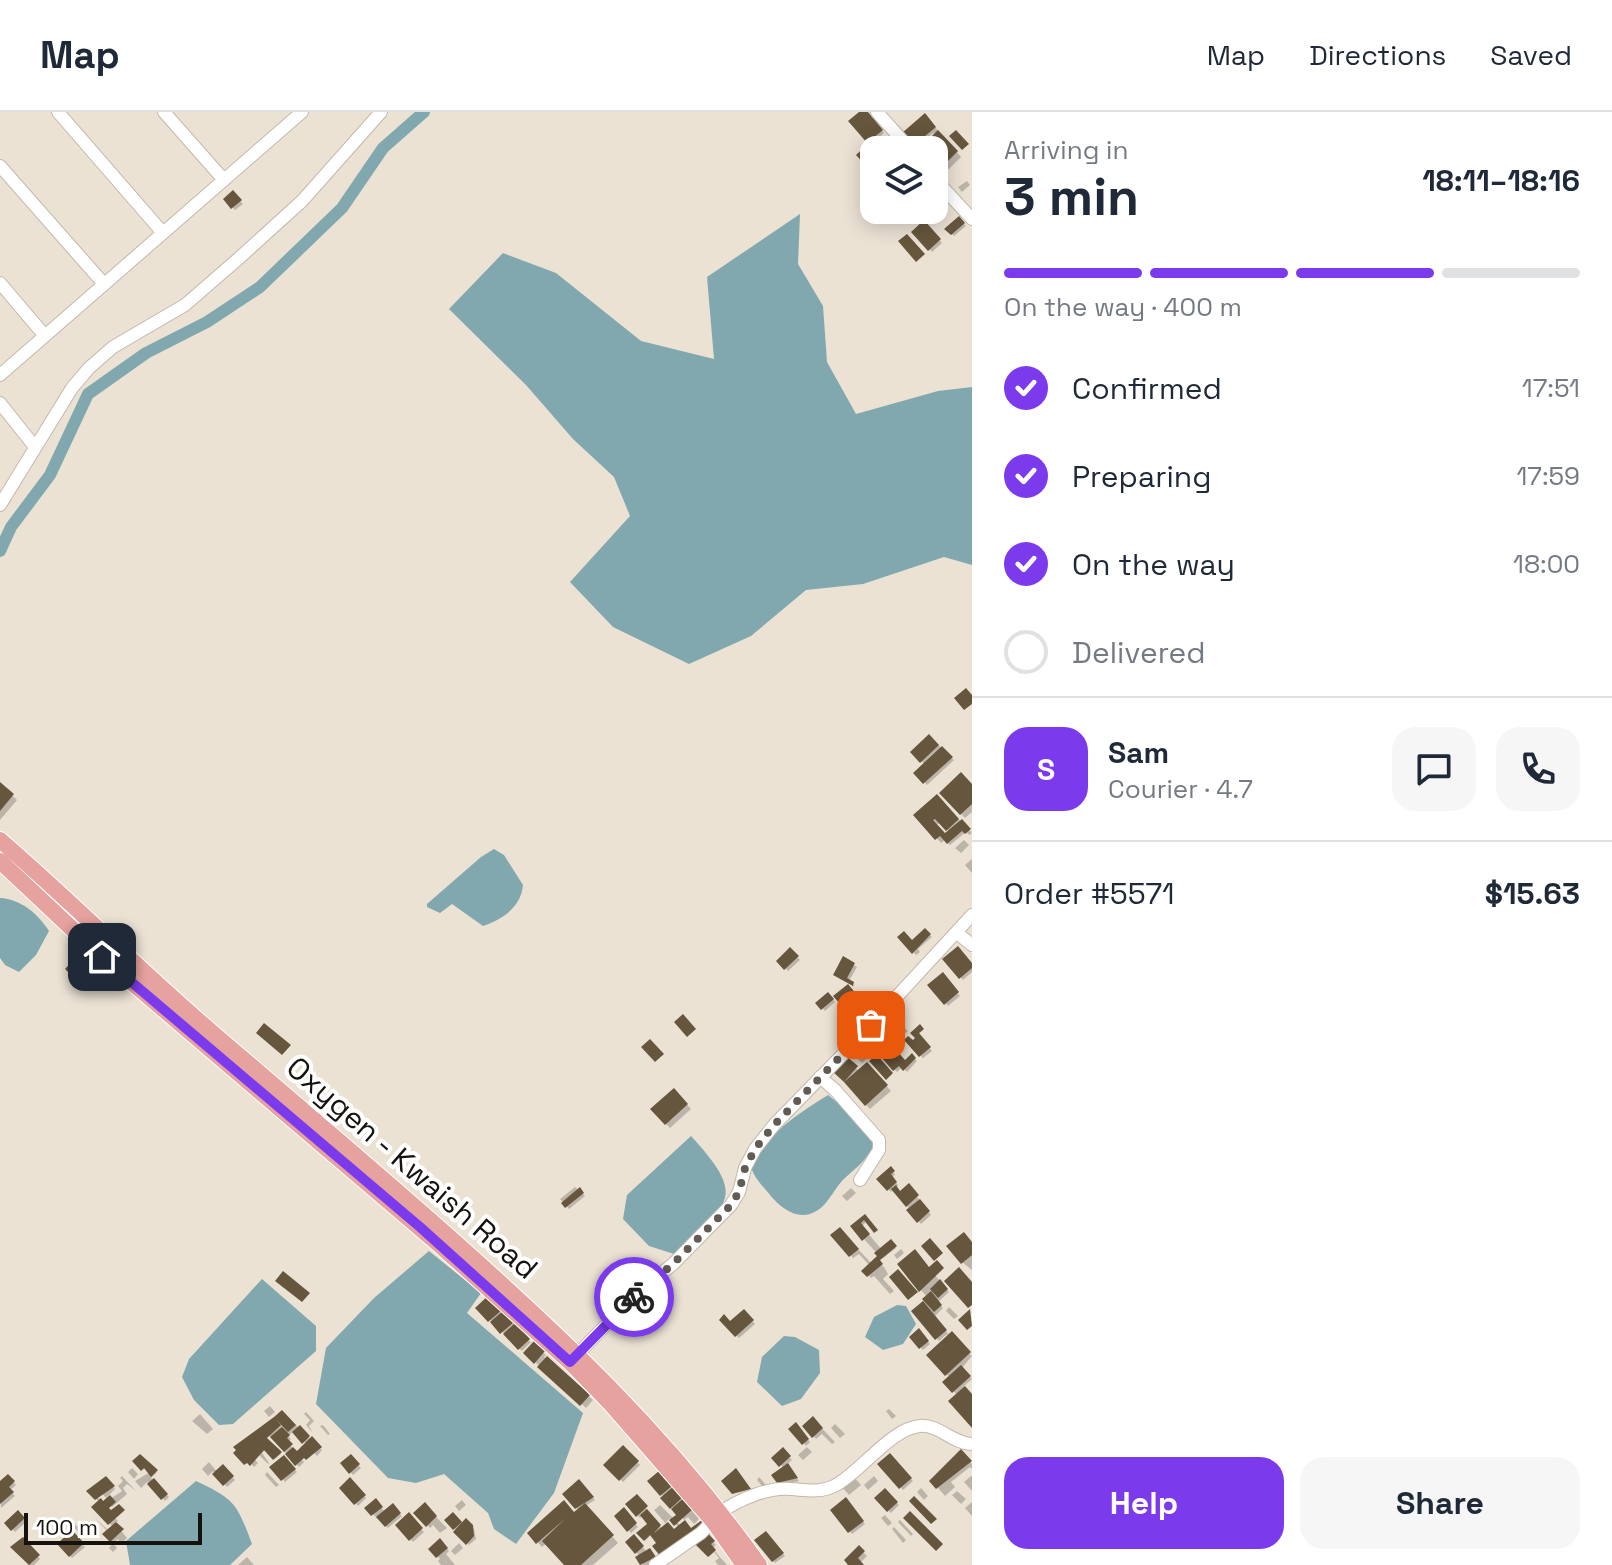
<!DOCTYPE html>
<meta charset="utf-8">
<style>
:root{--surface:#fff;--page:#f6f6f7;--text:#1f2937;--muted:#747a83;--line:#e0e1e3;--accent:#7c3aed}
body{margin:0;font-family:"Space Grotesk",sans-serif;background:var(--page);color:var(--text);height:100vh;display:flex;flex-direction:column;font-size:30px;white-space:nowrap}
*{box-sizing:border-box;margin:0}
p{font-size:26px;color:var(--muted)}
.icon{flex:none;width:44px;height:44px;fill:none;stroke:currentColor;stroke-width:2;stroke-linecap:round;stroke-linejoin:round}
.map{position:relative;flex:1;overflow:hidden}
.side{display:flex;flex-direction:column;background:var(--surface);width:640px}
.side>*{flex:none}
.tools{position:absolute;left:860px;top:24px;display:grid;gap:16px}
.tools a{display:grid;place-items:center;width:88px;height:88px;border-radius:16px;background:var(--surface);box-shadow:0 4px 20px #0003;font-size:40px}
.scale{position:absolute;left:24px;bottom:20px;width:178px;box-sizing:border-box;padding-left:8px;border:4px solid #16130e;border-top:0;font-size:22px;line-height:28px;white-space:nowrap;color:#16130e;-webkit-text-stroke:6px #fff;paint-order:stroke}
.pin{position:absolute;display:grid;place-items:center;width:68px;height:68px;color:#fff;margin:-34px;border-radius:16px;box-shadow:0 4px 12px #0006}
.courier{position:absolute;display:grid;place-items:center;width:80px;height:80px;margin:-40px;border:6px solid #7c3aed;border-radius:50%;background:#fff;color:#222;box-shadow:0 2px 10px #0007}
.overview em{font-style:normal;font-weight:700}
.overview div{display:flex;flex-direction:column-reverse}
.overview{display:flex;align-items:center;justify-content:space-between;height:136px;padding:0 32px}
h1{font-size:52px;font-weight:700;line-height:60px}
.bar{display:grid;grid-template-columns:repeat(4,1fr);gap:12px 8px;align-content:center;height:96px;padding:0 32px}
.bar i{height:10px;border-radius:6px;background:var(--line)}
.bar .on{background:var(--accent)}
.bar p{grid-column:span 4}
.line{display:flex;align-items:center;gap:20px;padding:0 32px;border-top:2px solid var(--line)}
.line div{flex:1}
.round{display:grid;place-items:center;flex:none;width:84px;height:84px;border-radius:24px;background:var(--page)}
ol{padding:0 32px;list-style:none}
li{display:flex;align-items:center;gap:24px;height:88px}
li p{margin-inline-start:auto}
li .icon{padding:8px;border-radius:50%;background:var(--accent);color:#fff;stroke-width:4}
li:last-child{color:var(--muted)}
li i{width:44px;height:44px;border:4px solid var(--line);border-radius:50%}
.primary-button{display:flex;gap:16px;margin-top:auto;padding:16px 32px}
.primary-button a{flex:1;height:92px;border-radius:24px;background:var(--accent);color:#fff;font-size:32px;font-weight:700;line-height:92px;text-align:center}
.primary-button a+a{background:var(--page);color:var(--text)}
header{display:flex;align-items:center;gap:48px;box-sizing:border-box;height:112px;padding:0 40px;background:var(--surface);border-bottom:2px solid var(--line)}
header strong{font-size:38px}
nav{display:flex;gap:44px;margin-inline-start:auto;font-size:28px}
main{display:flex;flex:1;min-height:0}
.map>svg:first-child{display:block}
.water{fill:#81a8ae}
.shadow{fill:#0003;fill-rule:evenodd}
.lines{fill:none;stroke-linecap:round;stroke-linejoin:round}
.canal{stroke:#81a8ae;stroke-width:12}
.building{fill:#66563d}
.minor-casing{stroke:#c1b8ab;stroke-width:14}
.major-casing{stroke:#fff;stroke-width:18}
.minor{stroke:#fff;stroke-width:12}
.major{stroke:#e6a29e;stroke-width:16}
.done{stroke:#615b53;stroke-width:8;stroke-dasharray:0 14.4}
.route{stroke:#7c3aed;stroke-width:10}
.labels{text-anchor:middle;stroke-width:8;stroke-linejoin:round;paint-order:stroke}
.street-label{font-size:30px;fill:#16130e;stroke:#fff}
</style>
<header>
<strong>Map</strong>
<nav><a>Map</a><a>Directions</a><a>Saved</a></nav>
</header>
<main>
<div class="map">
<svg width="972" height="1453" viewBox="0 0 972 1453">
<rect width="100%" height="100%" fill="#ebe2d4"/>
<path class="water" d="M800 102 798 152 823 194 827 250 856 302 938 279 972 275V453L944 445 863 472 806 478 751 524 689 552 613 515 570 470 630 404 614 365 573 327 526 273 449 197 503 141 556 161 641 229 714 247 707 165Z
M494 737 504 743 523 773C521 795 503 807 483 814L452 792 440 801 427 795V792L481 745Z
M0 786C21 787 38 802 49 819L36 843 19 860 5 853 0 846Z
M828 983 852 1002 875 1032C864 1052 857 1054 842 1069 835 1077 830 1087 823 1094 804 1112 784 1100 770 1083 761 1072 753 1065 750 1051 773 1018 795 1004 828 983Z
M691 1024C749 1087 728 1091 674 1142L649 1134 623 1107 627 1083Z
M429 1139 481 1181 467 1201 583 1301 554 1381 516 1432 494 1417 488 1401 444 1362 416 1371 388 1366 316 1292 326 1236 374 1186Z
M262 1167 316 1214V1239L233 1312 219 1313 194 1288 182 1265 189 1247Z
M897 1193 906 1194 916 1212 903 1232 883 1238 865 1225 874 1205Z
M784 1224 795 1225 819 1238 820 1261 801 1287 782 1294 757 1270 762 1245Z
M196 1369C235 1387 237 1392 252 1432L230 1453H130L126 1429Z"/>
<path class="shadow" d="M862 0H866L884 21 874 30 881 38H874L873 58 859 43 870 32Z
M927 6 961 45 945 61 934 50V38H923L936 24 933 21 917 35 905 21Z
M891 31 897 38H884Z
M967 69 970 73 962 80 958 75Z
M934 78 944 90 941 93 934 85Z
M233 81 243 92 235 98 226 87Z
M959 107 966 114 954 124 947 117Z
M924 111 942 131 932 140 914 120Z
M929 624 954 648 927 673 916 661 925 653 913 640Z
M0 672 17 688 0 708Z
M972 674V700L965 706 942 681Z
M937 685 972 721 969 723 966 720 950 733 945 728 941 731 916 703ZM940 710 950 720 945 724 936 714Z
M964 728 969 733 961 741 955 736Z
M972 747V761L965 753Z
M925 818 932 825 918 837 920 840 916 843 900 826 912 830Z
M790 838 800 848 788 859 779 849Z
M81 843 88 850 75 864 67 857Z
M844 847 857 855 849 869 855 875 838 865Z
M945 847 972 854V860L963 868Z
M942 863 960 884 948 894 930 873Z
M848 874 867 920 872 925 867 930 860 913 857 915 840 897 844 893 836 884Z
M828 882 835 890 825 899 818 891Z
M904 915 908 919 900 926 897 922Z
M920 915 923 918 918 923 932 939 923 946 906 928 908 926 913 931 918 926 913 921Z
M867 939 871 943 862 951 858 947Z
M878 939 905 951 912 944 917 949 907 960 902 955 897 960Z
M846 947 859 959 867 953 891 979 870 997 835 959Z
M674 979 691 997 670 1016 653 998Z
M890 1057 895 1062 892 1066 898 1073 895 1076 901 1081 909 1074 931 1103 921 1112 894 1077 891 1080 879 1067Z
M575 1075 585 1084 569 1097 560 1087Z
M851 1076 856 1081 847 1089 842 1084Z
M865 1105 879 1121 867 1109 862 1114 882 1138 891 1130 896 1136 882 1147 853 1115Z
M840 1118 872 1152 876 1148 884 1155 888 1162 883 1167 894 1179 890 1182 874 1164 871 1166 864 1159 870 1154 859 1142 853 1146 833 1123Z
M972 1133V1158L962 1150Z
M901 1137 904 1141 897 1147 894 1143Z
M919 1144 949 1180 938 1190 943 1196 934 1205 950 1224 952 1222 972 1244 962 1256 972 1267 963 1275 972 1284V1313L957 1283 945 1270 950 1266 929 1243 949 1225 947 1222 939 1229 914 1199 927 1185 921 1178Z
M490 1185 533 1233 546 1243 544 1245 593 1288 586 1296 525 1241 533 1233 531 1230 522 1239 478 1196Z
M949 1195 958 1204 954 1207 946 1199Z
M744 1199 755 1212 739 1226 721 1208 730 1212Z
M919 1219 930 1232 923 1238 911 1225Z
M270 1294 275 1300 269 1305 264 1299Z
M889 1297 896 1304 892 1307 886 1299Z
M282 1300 322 1338 317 1344 294 1319 288 1324 291 1327 288 1330 304 1350 299 1355 263 1317Z
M306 1300 314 1309 309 1314 313 1321 306 1313 310 1308 304 1302Z
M200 1302 213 1317 207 1322 192 1309Z
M813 1307 835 1330 832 1332 822 1322 816 1327 805 1314Z
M835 1312 845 1322 840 1326 831 1316Z
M323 1313 330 1322 328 1323 320 1314Z
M796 1313 810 1330 806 1334 812 1340 803 1348 798 1343 807 1335 791 1317Z
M258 1318 281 1342 275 1347 266 1338 262 1341 269 1351 268 1352 248 1332 244 1336 258 1351 254 1355 236 1335Z
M623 1336 640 1353 623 1370 606 1353Z
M783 1338 792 1348 787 1352 799 1369 781 1373 778 1370 784 1356 774 1346Z
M961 1339 972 1352V1357L970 1355 951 1370 955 1375 945 1384 932 1369Z
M351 1344 361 1356 353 1363 343 1352Z
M890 1344 913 1369 903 1378 880 1353Z
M140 1345 157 1360 151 1366 169 1385 165 1389 147 1370 141 1376 135 1369 150 1360 146 1355 143 1358 135 1350Z
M283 1345 297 1360 285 1370 272 1355Z
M209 1350 217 1360 223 1355 235 1368 227 1375 213 1359 208 1364 202 1357Z
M132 1356 138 1362 134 1367 128 1360Z
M267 1360 279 1373 276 1375 265 1363Z
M659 1361 695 1399 699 1407 694 1412 688 1405 684 1408 650 1369Z
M8 1364 16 1373 10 1378 15 1384 1 1396 0 1371Z
M122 1364 136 1379 127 1372 123 1376 127 1382 112 1395 107 1389 122 1379 118 1374 123 1369 120 1366Z
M853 1364 861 1373 849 1383 841 1374Z
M874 1364 878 1369 868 1378 864 1373Z
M971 1364H972V1379L964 1370Z
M759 1365 766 1373 763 1375 757 1368Z
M106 1367 115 1377 106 1386 96 1375Z
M350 1368 366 1386 358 1394 342 1376Z
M579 1370 595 1388 585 1394 618 1431 593 1453H567L547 1431 542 1435 529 1421 564 1391 574 1403 579 1399 565 1382Z
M921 1376 928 1384 924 1388 917 1380Z
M91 1377 118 1409 115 1411 127 1426 121 1432 118 1427 113 1431 117 1436 113 1440 109 1436 113 1431 105 1422 108 1420 94 1405 109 1419 113 1415 94 1395 99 1390 89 1379Z
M885 1378 899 1393 891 1401 877 1386Z
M957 1379 966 1387 961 1392 952 1383Z
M637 1384 662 1417 667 1413 654 1398 660 1393 681 1414 685 1411 694 1423 665 1446 655 1434 659 1431 652 1422 646 1428 639 1421 646 1415 654 1424 658 1421 643 1404 640 1406 628 1393ZM670 1406 679 1416 674 1419 666 1410Z
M462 1388 466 1393 459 1399 455 1394Z
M846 1388 865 1412 852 1422 832 1398Z
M376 1389 385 1400 392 1394 402 1404 388 1416 366 1396Z
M972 1390V1404L965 1396Z
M424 1393 447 1416 440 1421 433 1413 430 1416 416 1401Z
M624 1398 638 1415 631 1421 617 1404Z
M18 1401 26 1410 15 1420 7 1411Z
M453 1402 463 1413 466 1409 474 1417 476 1427 469 1433 447 1408Z
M409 1403 424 1420 413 1430 398 1413Z
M885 1403 892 1411 888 1414 881 1406Z
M900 1408 913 1422 911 1424 898 1410Z
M89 1409 94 1414 89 1418 84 1413Z
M74 1411 85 1424 83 1425 72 1413Z
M894 1415 906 1428 903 1431 892 1417Z
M72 1421 85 1435 72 1446 59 1432Z
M706 1422 716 1433 712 1436 727 1453H718L715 1449 719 1446 714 1440 710 1444 706 1440Z
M766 1422 785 1444 775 1451 757 1429Z
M634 1425 647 1440 652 1441 657 1448 649 1453H643L638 1446 640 1445 628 1430Z
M23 1427 40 1447 34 1453H29L13 1436Z
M440 1429 449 1439 446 1442 455 1453H441L438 1449 440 1447 431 1437Z
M459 1431 463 1436 455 1443 451 1439Z
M859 1436 867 1444 860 1451 862 1453H851Z
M247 1445 254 1453H238Z"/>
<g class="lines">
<path class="canal" d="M0 439 11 415 50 363 88 282 146 241 207 210 260 175 342 96 383 36 424 0"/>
</g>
<path class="building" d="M859 0H868L883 18 873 26 880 34 871 43 874 52 869 57 856 43 868 32 848 9Z
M925 1 936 15 913 34 902 21Z
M938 18 958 39 939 58 934 53V38H918Z
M956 18 969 32 962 38 949 24Z
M233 78 242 88 231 97 223 87Z
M959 104 965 111 951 123 944 117Z
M924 108 941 127 928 139 911 120Z
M907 122 925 142 916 150 898 129Z
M966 576 972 583V592L964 598 954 586Z
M929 622 939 633 920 651 910 640Z
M942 634 953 645 923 672 913 661Z
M961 660 972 672V692L960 703 939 681Z
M0 670 14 682 0 699Z
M937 682 959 707 946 719 935 707 933 708 945 721 962 707 971 717 965 722 962 719 947 732 940 724 935 728 913 703Z
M925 816 931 822 912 842 897 825 904 819 912 828Z
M958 834 972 851V856L959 867 942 847Z
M790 835 799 844 784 858 776 849Z
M81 840 87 847 71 863 65 857Z
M843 844 855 851 847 866 854 870 853 874 833 863Z
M943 860 959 880 944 893 927 873Z
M848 872 868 896 873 892 880 901 861 917 854 910 851 912 837 896 851 885 840 892 833 884Z
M828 880 834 887 821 898 815 891Z
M683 902 696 917 687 925 674 910Z
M264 911 291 933 282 943 256 921Z
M920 912 924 917 919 921 931 935 919 945 904 928 908 924 913 928 915 926 910 921Z
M650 927 664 942 655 950 641 935Z
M882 932 892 943 897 939 905 948 912 941 916 946 903 959 899 954 893 959 875 938Z
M877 943 893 961 886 968 869 949Z
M846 944 858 954 844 970 832 959Z
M867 950 888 973 865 994 844 970Z
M674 976 688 992 665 1013 650 997Z
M891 1054 895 1059 891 1062 897 1070 887 1079 876 1067Z
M909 1071 919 1083 906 1095 891 1077 896 1073 900 1079Z
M580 1075 584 1081 565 1096 561 1091Z
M920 1087 930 1099 917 1111 906 1098Z
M865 1102 878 1118 874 1121 864 1108 861 1111 870 1122 862 1129 850 1114Z
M840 1115 859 1137 849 1145 830 1123Z
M964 1120 972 1130V1143L961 1152 946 1134Z
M930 1126 943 1141 934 1149 921 1134Z
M891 1127 897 1134 880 1148 883 1152 867 1165 861 1159 877 1144 874 1141Z
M915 1137 929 1155 937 1148 944 1156 919 1180 897 1152Z
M959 1155 972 1170V1193L968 1196 944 1169Z
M898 1157 918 1180 908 1188 889 1165Z
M283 1159 310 1181 302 1190 275 1169Z
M940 1167 948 1177 938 1186 930 1177Z
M931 1179 942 1193 934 1200 922 1187Z
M490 1182 503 1197 488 1210 475 1196Z
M923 1189 947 1218 935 1228 911 1199Z
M744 1197 754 1208 735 1225 719 1208 724 1202 730 1209Z
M970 1197 972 1214 967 1218 958 1208Z
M504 1198 514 1210 500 1222 490 1210Z
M515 1211 530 1227 518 1238 503 1222Z
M919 1216 929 1229 919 1237 909 1225Z
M952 1219 971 1240 945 1264 926 1243Z
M534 1229 545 1239 534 1252 523 1241Z
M547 1244 590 1283 580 1294 537 1255Z
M961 1253 971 1264 952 1281 942 1270Z
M965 1274 972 1282V1316L948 1289Z
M282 1298 296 1313 288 1320 274 1305Z
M813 1304 823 1316 812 1326 802 1314Z
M274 1305 281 1313 267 1326 282 1340 273 1348 264 1338 250 1354 247 1351 244 1353 233 1341 236 1338 233 1335Z
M796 1310 809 1327 802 1333 788 1317Z
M300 1313 310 1324 302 1332 292 1320Z
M282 1315 290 1323 287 1326 293 1332 284 1340 270 1325Z
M312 1324 322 1335 306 1348 304 1346 295 1354 285 1342 293 1335 297 1339Z
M623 1333 639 1349 619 1369 603 1353Z
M783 1335 791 1344 779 1355 771 1346Z
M961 1337 972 1349 936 1377 929 1369Z
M890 1341 912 1366 899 1377 877 1352Z
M140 1342 158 1358 151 1365 144 1356 141 1359 132 1349Z
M351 1342 360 1352 349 1362 340 1351Z
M284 1343 296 1357 281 1369 269 1355Z
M788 1351 798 1366 777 1371 771 1363Z
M223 1352 234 1364 223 1374 212 1362Z
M736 1356 751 1377 732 1382 721 1369Z
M659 1359 672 1374 660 1384 647 1369Z
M8 1362 15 1369 9 1375 14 1380 0 1392V1369Z
M106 1364 115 1374 95 1388 86 1379Z
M350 1365 366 1383 354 1393 339 1376Z
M154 1366 168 1382 161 1388 147 1372Z
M579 1367 594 1385 575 1397 562 1382Z
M674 1374 683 1385 670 1397 660 1386Z
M885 1376 898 1390 887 1400 874 1386Z
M637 1382 648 1394 636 1405 625 1392Z
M110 1383 116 1390 109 1396 111 1398 119 1392 125 1398 108 1413 91 1395 101 1386 103 1389Z
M914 1384 937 1407 931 1412 909 1389Z
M685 1385 694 1396 674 1414 669 1408 676 1403 671 1397Z
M846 1385 864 1409 848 1421 830 1398Z
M376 1386 383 1395 371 1404 364 1396Z
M564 1388 574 1400 585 1391 614 1423 581 1453H564L542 1429 566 1406 536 1432 527 1421Z
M425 1390 437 1404 426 1415 413 1401Z
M393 1391 401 1401 385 1415 376 1405Z
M624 1395 637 1411 627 1420 614 1404Z
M647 1397 661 1413 654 1421 668 1410 674 1417 685 1408 691 1416 702 1408 705 1413 661 1445 652 1434 656 1431 650 1423 644 1429 636 1421 647 1412 640 1403Z
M18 1398 25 1406 11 1419 4 1411Z
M910 1399 943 1432 936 1439 903 1406Z
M409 1400 423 1416 409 1429 395 1413Z
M453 1400 462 1410 453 1418 444 1408Z
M466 1406 473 1413 474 1424 466 1433 453 1420Z
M116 1410 124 1417 110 1430 102 1422Z
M72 1418 84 1431 69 1445 57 1432Z
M706 1419 715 1429 711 1432 716 1438 708 1445 693 1430Z
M766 1419 784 1441 772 1450 754 1428Z
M634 1422 644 1434 635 1442 625 1430Z
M23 1425 40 1443 29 1453 10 1435Z
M440 1426 448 1436 436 1446 428 1437Z
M859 1433 865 1439 858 1446 864 1453H848L844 1448Z
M650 1436 656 1445 640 1453 635 1445Z"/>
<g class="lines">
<defs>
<path id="minor" d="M58 0 163 121
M164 0 224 68
M877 0 911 38
M0 54 104 172
M934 66 972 107
M0 171 45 224
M0 263 302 0
M0 291 35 335
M0 393 72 276 89 256 113 235 185 193 238 147 302 89 381 0
M957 821 972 833
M820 965 835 978 879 1028V1038L860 1068
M572 1248 635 1183 673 1152 731 1093 739 1080 745 1056 755 1037 774 1013 855 930 972 803
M721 1400C740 1387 768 1375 791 1377 807 1378 819 1381 834 1374 859 1362 891 1316 920 1314 939 1312 953 1332 972 1332
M655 1453 701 1421 713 1409"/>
<path id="major" d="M0 728C73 791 141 860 215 923 290 987 365 1051 439 1116 559 1222 666 1322 759 1453
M0 749 102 845 443 1136 570 1250 611 1292 713 1409 744 1453"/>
</defs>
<use href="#minor" class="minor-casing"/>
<use href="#major" class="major-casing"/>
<use href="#minor" class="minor"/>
<use href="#major" class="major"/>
</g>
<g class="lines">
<path class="done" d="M634 1185 673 1152 731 1093 739 1080 745 1056 755 1037 774 1013 871 913"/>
<path class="route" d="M102 845 420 1115 570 1250 634 1185"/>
</g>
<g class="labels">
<g class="street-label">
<text transform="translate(412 1056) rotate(41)" y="10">Oxygen - Kwaish Road</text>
</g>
</g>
</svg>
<div class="tools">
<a><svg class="icon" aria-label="layers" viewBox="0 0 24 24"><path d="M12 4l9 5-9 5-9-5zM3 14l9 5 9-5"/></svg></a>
</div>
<div class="scale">100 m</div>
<div class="pin" style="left:871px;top:913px;background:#ea580c"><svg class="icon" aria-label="bag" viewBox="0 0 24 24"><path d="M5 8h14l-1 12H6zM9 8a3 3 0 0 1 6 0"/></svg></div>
<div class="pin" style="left:102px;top:845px;background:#1f2937"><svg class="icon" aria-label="home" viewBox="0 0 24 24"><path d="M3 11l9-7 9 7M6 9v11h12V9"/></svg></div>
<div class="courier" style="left:634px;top:1185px"><svg class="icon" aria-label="bike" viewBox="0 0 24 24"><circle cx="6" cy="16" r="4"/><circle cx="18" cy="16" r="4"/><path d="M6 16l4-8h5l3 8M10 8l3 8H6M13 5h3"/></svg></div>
</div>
<section class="side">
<div class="overview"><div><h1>3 min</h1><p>Arriving in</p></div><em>18:11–18:16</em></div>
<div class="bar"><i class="on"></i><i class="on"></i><i class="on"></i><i></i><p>On the way · 400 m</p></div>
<ol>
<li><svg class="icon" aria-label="check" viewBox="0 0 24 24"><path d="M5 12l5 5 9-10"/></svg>Confirmed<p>17:51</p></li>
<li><svg class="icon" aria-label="check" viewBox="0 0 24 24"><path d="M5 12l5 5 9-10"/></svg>Preparing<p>17:59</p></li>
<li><svg class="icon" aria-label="check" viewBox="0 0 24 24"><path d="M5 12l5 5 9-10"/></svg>On the way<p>18:00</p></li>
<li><i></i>Delivered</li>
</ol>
<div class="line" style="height:144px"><b class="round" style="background:var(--accent);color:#fff">S</b><div><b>Sam</b><p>Courier · 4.7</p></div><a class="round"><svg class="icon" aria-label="chat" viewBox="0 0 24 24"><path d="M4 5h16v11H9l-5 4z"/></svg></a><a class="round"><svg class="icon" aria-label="phone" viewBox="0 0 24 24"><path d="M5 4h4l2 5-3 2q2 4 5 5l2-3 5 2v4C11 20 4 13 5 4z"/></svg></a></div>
<div class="line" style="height:104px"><div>Order #5571</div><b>$15.63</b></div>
<div class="primary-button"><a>Help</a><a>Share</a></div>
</section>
</main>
